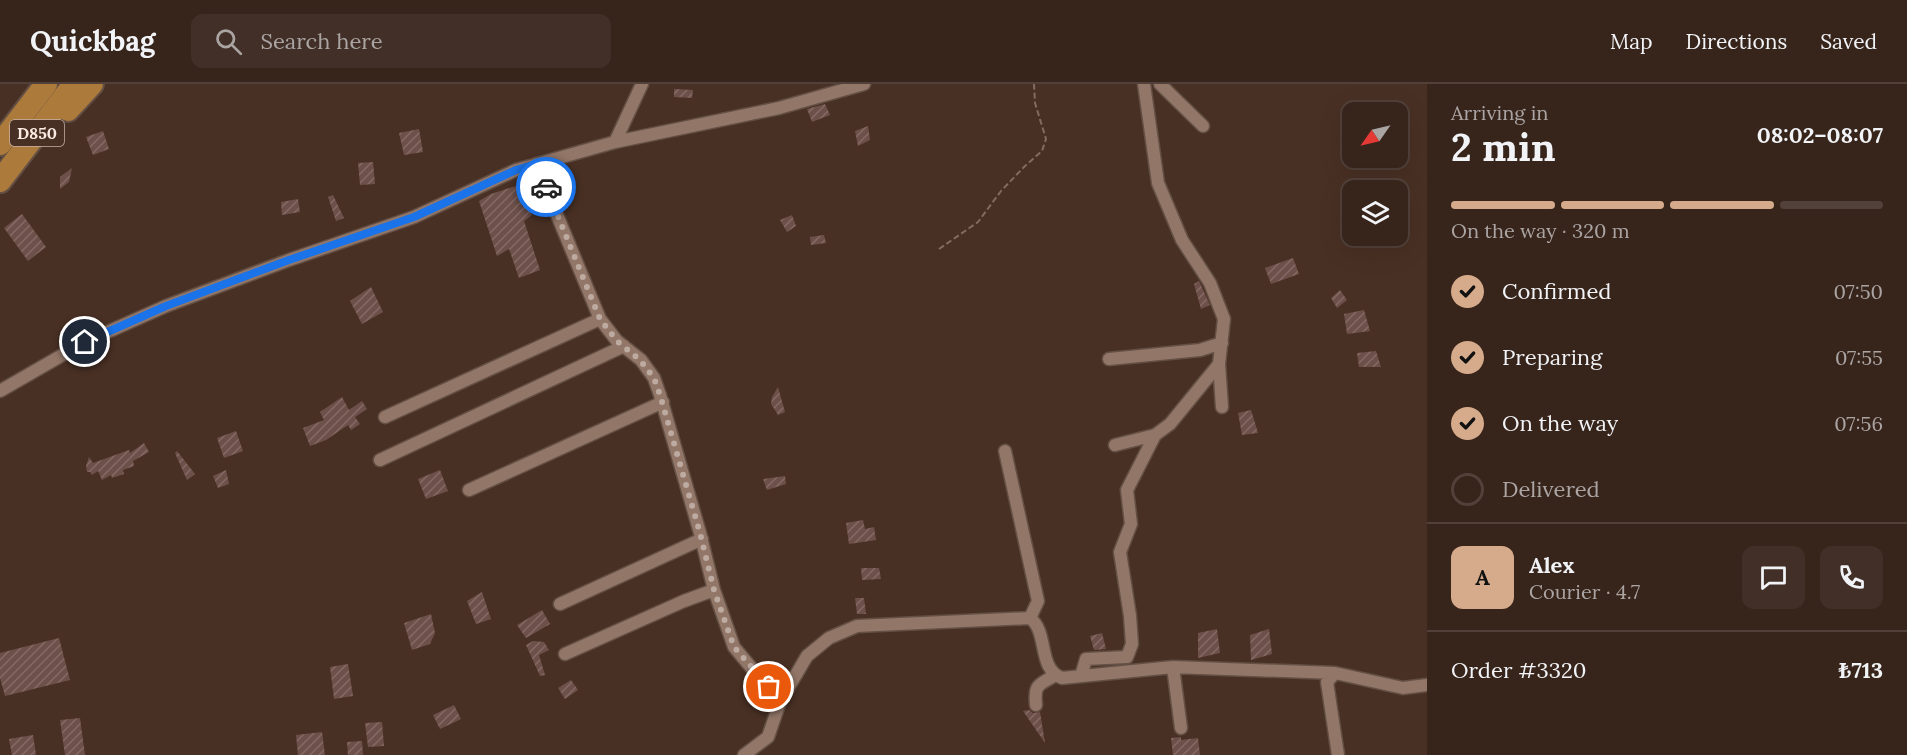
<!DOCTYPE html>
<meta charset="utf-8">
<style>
:root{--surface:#37241b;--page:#423028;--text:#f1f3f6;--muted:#aaa4a3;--line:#51413a;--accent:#d6ab8b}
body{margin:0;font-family:Lora,serif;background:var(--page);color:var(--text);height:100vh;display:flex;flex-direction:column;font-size:22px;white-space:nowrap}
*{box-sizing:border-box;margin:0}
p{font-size:20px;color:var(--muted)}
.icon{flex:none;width:33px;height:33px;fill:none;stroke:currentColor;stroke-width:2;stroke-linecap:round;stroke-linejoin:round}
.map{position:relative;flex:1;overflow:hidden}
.details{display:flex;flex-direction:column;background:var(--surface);width:480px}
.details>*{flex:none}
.needle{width:39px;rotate:236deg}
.tools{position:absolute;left:1342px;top:18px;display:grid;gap:12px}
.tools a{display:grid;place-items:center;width:66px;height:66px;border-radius:12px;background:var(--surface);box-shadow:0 6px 24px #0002,0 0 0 2px var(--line);font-size:30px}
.pin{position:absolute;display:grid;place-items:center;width:51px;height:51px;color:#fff;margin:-26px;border:3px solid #fff;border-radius:50%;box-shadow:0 2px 6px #0007}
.courier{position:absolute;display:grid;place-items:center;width:60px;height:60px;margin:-30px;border:4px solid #1a73e8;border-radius:50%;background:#fff;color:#222;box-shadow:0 2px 8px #0007}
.headline em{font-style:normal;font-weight:700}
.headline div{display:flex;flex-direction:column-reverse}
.headline{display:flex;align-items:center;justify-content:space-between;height:102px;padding:0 24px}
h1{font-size:39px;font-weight:700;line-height:45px}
.bar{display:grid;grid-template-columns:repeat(4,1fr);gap:9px 6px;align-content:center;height:72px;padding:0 24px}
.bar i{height:8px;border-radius:4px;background:var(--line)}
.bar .current{background:var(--accent)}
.bar p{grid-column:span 4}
.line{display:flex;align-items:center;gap:15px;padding:0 24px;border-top:2px solid var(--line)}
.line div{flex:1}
.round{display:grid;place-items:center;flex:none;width:63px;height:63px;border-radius:12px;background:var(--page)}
ol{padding:0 24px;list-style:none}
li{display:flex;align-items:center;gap:18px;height:66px}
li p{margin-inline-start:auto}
li .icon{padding:6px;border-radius:50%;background:var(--accent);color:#111;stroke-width:4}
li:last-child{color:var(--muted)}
li i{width:33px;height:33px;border:3px solid var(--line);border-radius:50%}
header{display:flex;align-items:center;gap:36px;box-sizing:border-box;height:84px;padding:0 30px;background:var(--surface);border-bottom:2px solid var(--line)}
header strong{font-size:28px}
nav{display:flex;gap:33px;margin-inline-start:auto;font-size:21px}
.search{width:420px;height:54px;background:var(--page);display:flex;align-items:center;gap:15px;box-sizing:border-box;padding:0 21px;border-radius:12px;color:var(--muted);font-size:22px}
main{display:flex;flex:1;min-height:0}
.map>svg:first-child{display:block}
.building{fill:url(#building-hatch)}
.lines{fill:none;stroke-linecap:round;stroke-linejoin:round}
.street-casing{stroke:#634f44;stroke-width:15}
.highway-casing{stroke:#634f44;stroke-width:26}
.path{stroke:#826c61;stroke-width:2;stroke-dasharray:6 3;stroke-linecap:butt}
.street{stroke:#927668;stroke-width:12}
.highway{stroke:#ac7a3b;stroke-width:22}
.done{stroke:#bdaaa0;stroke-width:6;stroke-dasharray:0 10.8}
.route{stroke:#1a73e8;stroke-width:8}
.labels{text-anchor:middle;stroke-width:4.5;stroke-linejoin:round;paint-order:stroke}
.shield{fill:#493024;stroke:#c6b3aa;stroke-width:1.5}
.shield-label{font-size:16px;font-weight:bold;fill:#fbebe3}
</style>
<header>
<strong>Quickbag</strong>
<div class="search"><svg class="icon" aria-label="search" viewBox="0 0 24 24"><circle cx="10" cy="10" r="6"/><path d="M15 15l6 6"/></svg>Search here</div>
<nav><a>Map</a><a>Directions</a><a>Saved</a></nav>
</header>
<main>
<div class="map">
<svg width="1427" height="671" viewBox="0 0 1427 671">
<defs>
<pattern id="building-hatch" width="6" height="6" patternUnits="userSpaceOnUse" patternTransform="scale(1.5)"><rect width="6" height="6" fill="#6e504a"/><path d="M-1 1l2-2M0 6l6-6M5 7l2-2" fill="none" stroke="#846964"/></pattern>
</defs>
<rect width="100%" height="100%" fill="#493024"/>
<path class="building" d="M674 5 693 6 692 14 674 13Z
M825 20 830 31 812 38 807 25Z
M868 42 870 56 858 62 855 47Z
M419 45 423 68 404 71 399 49Z
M103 47 109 65 93 71 86 53Z
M373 78 375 100 360 101 358 79Z
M72 84 69 98 60 105V93Z
M528 93 530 97 533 95 536 102 523 108 532 131 524 137 540 186 519 194 509 165 497 172 479 117 491 110 522 100 520 96Z
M333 111 344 134 336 137 328 113Z
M298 115 300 128 282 131 281 118Z
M22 130 46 163 28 177 4 144Z
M792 131 796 142 787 148 780 136Z
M824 151 826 159 811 161 810 153Z
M1293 174 1299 190 1271 200 1265 184Z
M1199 197 1210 221 1201 225 1194 200Z
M371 203 383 228 362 240 350 217Z
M1340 206 1347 216 1337 224 1331 214Z
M1364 226 1370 247 1347 250 1344 230Z
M1376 267 1381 283H1359L1357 269Z
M778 303 785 328 778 331 771 320 772 313Z
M342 313 349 326 362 317 367 325 355 333 360 340 351 346 348 341 326 356 310 362 303 344 324 336 320 328Z
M1251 326 1258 349 1242 351 1238 329Z
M236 347 243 367 224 374 217 354Z
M144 359 149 368 133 377 134 382 123 386 124 390 112 394 111 391 102 396 98 387 92 391 90 388H87L86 382 89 373 93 379 129 366 130 369Z
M177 367 195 390 187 396 175 369Z
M226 386 229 400 218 404 213 392Z
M440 386 448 407 426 415 418 395Z
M785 392 786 400 767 406 763 395Z
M863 436 865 445 874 443 876 456 849 460 846 439Z
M861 484H879L881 495 862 496Z
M482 508 491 535 476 540 467 517Z
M855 514H864L866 530H857Z
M542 526 550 540 526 554 517 541Z
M431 530 435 549 430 560 412 566 404 539Z
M1217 545 1220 569 1198 574V549Z
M1269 545 1272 570 1251 576 1250 551Z
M1102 549 1106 565 1094 566 1090 552Z
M59 554 70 596 5 612 0 594V569Z
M533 557 544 558 549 566 539 571 545 591 540 592 526 561Z
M348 580 353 612 334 615 330 583Z
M571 596 578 606 565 615 558 604Z
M454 621 461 635 440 645 433 631Z
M1029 626 1033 629 1040 628 1045 659 1023 627Z
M80 634 85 671H65L60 636Z
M382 638 384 662 368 663 365 639Z
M322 648 325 671H298L296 651Z
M33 651 36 671H12L9 655Z
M1181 653V656L1198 654 1200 671H1173L1171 654Z
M362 657 363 671H348L347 658Z"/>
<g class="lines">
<defs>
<path id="street" d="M1144 0 1158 99 1182 156 1210 199 1224 235 1219 280 1222 323
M1160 0 1203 42
M615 58 642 0
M536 80 600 235 617 257 641 276 654 294 660 311 700 449 714 506 734 563 780 618
M1109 275 1200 266 1222 259
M0 307 85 258 166 222 289 176 414 133 516 86 615 58 779 24 864 0
M385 333 600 235
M1115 361 1155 351
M1005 367 1038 517 1030 534
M380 376 624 262
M469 406 663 318
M560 520 702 455
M565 570 684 517 714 506
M1173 583 1181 644
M1335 589 1327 598 1338 671
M1081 592 1086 575 1127 573 1132 560 1130 532 1120 468 1131 440 1127 406 1155 351 1170 340 1219 280
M1036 621C1034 601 1038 601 1054 592
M744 671 768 653 780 618 807 572 829 554 857 542 1030 534C1049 548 1037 585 1062 594L1173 583 1335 589 1403 604 1427 601"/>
<path id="highway" d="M68 26 92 0
M0 60 46 0
M0 97 74 0"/>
</defs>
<use href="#street" class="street-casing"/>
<use href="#highway" class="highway-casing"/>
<path class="path" d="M939 165 978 138 1001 107 1025 82 1042 67 1046 55 1035 19 1034 0"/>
<use href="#street" class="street"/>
<use href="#highway" class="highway"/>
</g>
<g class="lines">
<path class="done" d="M546 103 600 235 617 257 640 276 654 294 660 311 700 449 714 506 734 563 769 603"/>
<path class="route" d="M85 258 166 222 289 176 414 133 516 86 536 80 546 103"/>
</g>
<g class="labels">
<rect class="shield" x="10" y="36" width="54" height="26" rx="4.5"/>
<g class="shield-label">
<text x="37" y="55">D850</text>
</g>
</g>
</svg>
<div class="tools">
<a><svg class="needle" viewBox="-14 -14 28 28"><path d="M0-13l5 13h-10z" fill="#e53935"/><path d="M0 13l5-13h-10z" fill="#aaa4a3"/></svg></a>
<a><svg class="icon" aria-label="layers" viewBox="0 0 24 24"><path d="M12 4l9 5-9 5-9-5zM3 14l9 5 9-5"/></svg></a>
</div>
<div class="pin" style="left:769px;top:603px;background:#ea580c"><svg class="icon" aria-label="bag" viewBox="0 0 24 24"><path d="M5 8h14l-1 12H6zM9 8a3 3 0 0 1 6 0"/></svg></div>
<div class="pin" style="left:85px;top:258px;background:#1f2937"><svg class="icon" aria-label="home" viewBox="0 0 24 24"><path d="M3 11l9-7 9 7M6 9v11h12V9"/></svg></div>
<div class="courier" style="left:546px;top:103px"><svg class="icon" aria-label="car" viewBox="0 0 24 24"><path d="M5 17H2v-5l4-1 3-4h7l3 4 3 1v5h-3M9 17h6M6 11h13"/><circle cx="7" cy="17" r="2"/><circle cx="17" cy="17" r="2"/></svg></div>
</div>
<section class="details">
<div class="headline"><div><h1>2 min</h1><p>Arriving in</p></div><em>08:02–08:07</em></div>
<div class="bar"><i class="current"></i><i class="current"></i><i class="current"></i><i></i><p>On the way · 320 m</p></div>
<ol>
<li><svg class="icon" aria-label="check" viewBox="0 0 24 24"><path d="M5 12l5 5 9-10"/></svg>Confirmed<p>07:50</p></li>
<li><svg class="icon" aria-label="check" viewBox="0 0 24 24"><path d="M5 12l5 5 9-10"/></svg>Preparing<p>07:55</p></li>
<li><svg class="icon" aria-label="check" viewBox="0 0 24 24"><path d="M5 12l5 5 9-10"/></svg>On the way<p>07:56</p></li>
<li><i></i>Delivered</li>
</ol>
<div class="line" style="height:108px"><b class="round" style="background:var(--accent);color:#111">A</b><div><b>Alex</b><p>Courier · 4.7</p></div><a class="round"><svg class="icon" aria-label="chat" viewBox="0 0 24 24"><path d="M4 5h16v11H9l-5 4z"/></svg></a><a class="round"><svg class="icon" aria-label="phone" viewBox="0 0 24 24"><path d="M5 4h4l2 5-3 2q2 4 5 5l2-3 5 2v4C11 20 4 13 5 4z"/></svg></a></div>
<div class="line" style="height:78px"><div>Order #3320</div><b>₺713</b></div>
</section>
</main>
